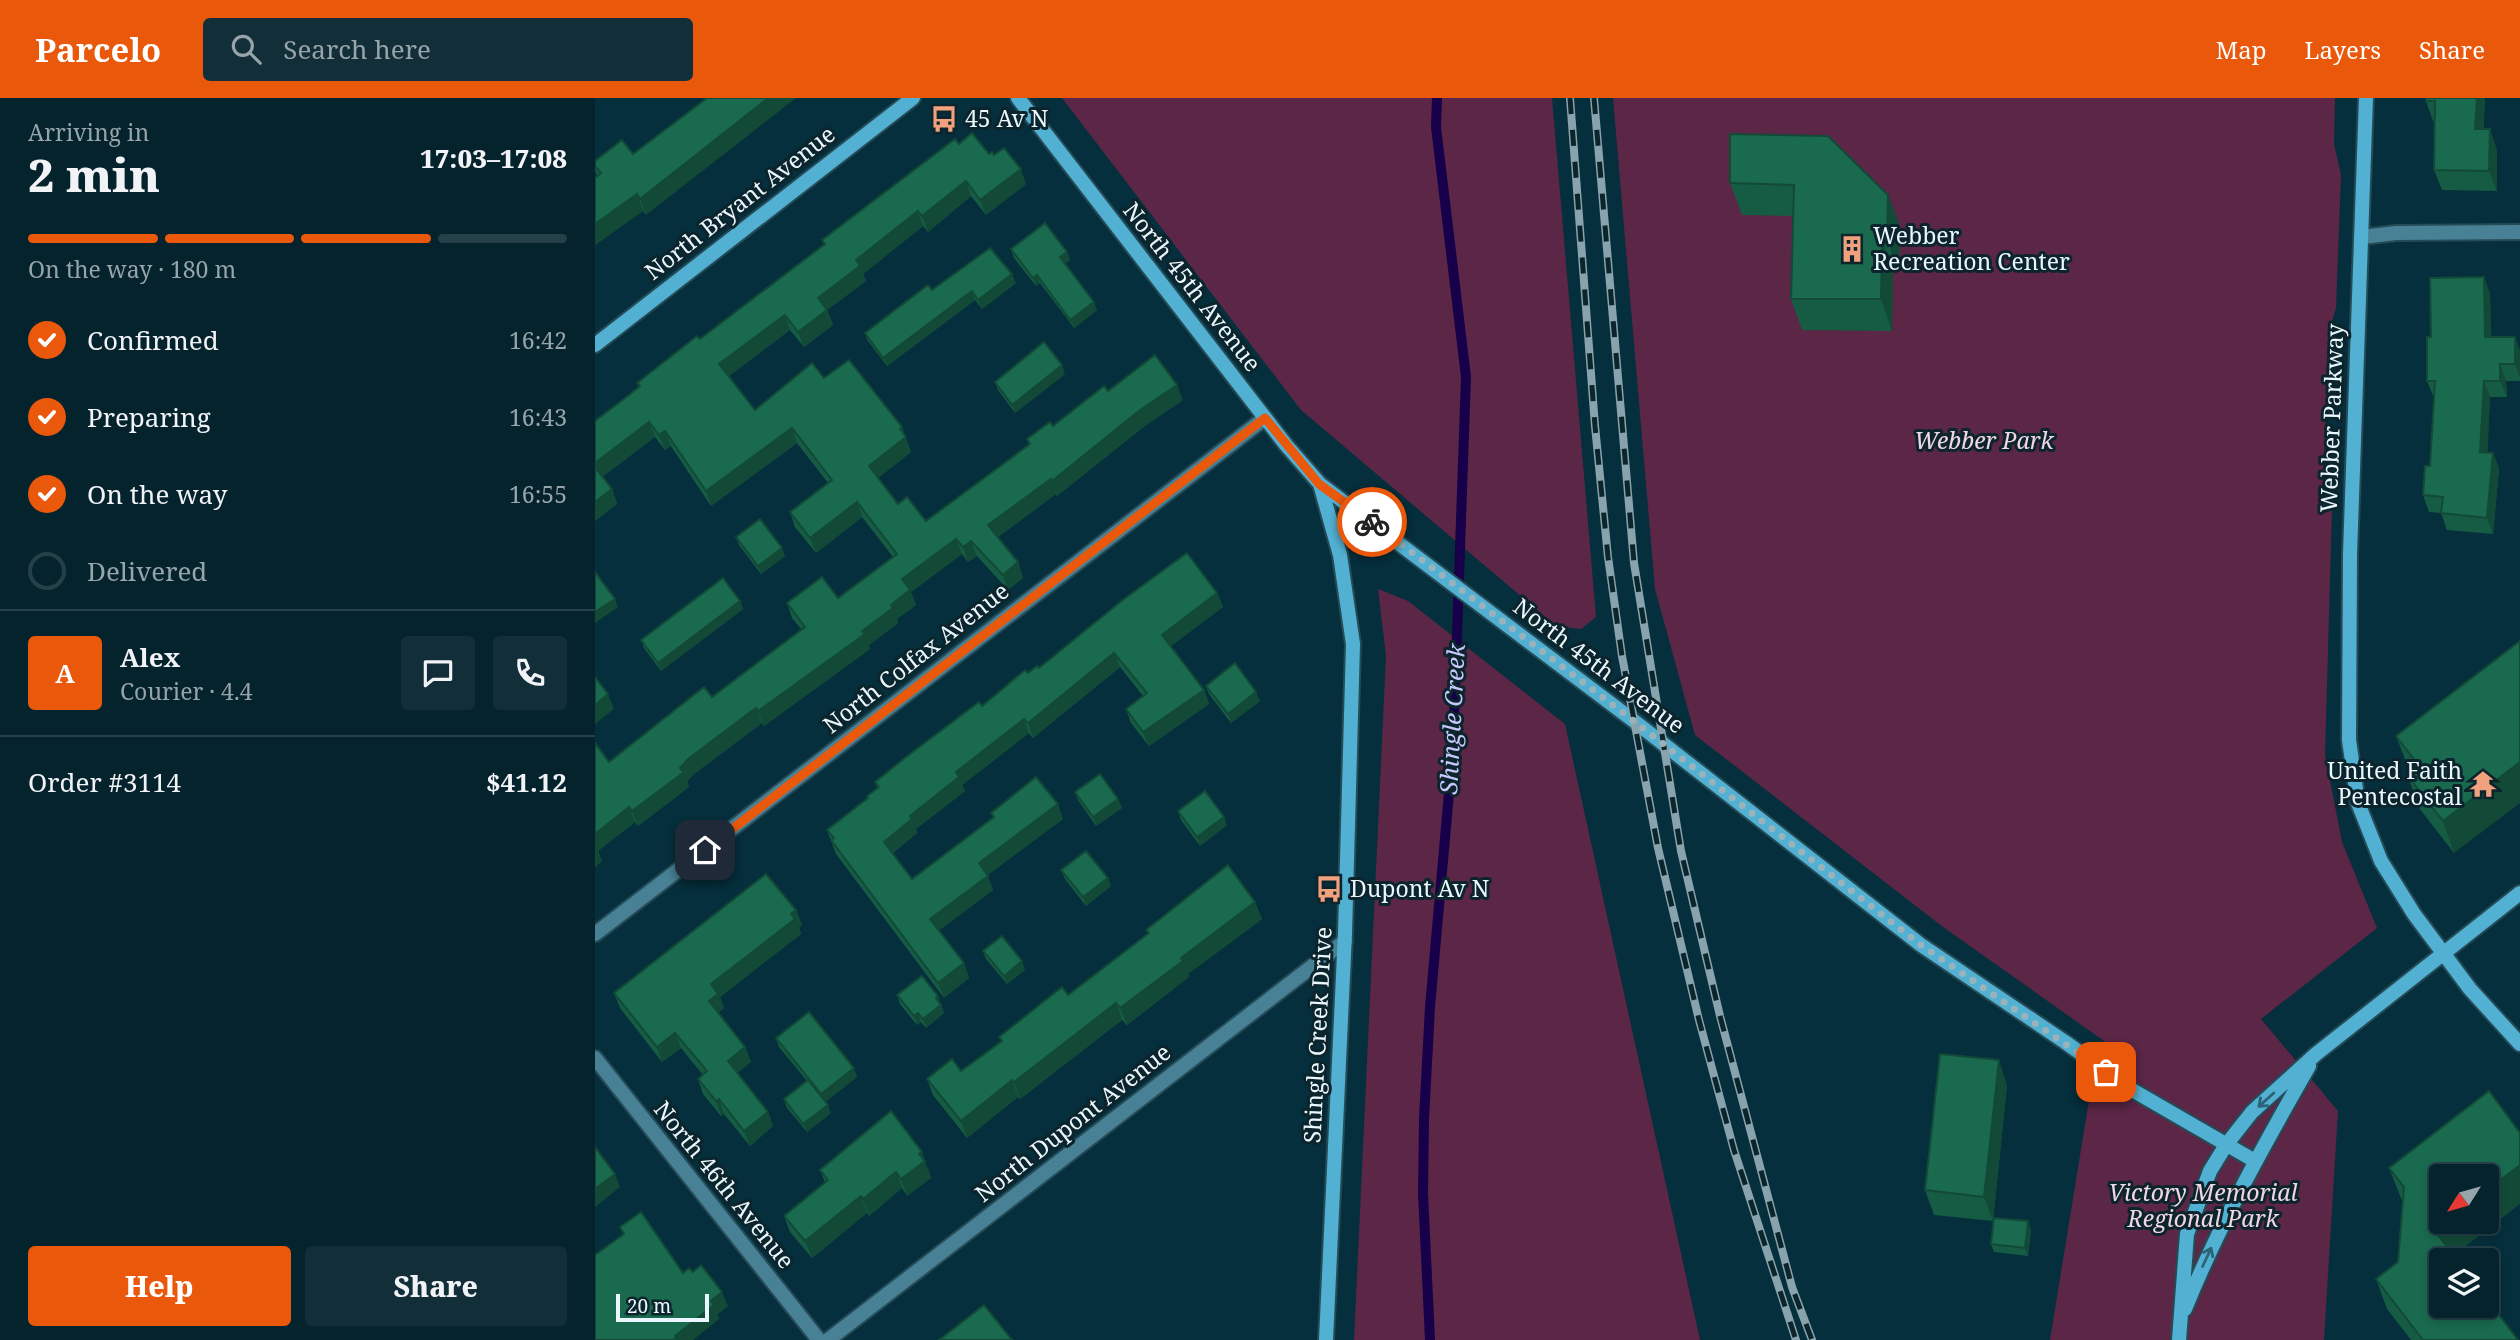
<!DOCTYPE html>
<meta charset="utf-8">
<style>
:root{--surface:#04232d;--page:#122f39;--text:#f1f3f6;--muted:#97a4aa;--line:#254049;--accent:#ea580c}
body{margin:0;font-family:"Noto Serif",serif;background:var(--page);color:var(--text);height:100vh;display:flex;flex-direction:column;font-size:26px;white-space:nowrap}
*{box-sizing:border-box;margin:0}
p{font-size:23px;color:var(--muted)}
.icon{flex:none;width:38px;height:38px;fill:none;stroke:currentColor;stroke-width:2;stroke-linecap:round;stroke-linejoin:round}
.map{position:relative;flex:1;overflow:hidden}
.details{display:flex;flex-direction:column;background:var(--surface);width:595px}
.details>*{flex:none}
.needle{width:46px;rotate:233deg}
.controls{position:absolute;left:1834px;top:1066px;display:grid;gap:14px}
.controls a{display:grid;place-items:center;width:70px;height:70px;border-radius:7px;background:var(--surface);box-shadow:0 4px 10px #0003,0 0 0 2px var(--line);font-size:35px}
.scale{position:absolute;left:21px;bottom:18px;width:93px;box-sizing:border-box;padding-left:7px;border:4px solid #eaf8fe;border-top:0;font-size:19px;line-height:24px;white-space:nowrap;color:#eaf8fe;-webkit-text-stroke:5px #0c242c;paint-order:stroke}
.pin{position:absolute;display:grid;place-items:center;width:60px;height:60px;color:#fff;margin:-30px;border-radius:14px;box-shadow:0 4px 10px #0006}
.courier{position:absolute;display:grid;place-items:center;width:70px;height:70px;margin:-35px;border:5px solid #ea580c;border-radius:50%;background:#fff;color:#222;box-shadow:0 2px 9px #0007}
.headline em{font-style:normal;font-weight:800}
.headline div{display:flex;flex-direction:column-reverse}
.headline{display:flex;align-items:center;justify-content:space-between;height:119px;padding:0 28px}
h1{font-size:46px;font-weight:800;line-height:52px}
.bar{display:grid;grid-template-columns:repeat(4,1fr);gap:10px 7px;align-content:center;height:84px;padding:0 28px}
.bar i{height:9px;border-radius:5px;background:var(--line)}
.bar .selected{background:var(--accent)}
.bar p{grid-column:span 4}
.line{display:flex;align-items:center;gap:18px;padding:0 28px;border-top:2px solid var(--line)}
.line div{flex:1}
.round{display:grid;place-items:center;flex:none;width:74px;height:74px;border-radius:7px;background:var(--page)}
ol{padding:0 28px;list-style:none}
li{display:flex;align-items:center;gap:21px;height:77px}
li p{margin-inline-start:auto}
li .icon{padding:7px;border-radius:50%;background:var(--accent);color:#fff;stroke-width:4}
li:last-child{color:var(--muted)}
li i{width:38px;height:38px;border:4px solid var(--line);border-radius:50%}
.button{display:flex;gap:14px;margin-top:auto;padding:14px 28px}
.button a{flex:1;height:80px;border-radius:7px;background:var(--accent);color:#fff;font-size:28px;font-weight:800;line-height:80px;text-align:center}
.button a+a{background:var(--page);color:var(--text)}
header{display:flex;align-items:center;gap:42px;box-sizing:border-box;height:98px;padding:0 35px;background:var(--accent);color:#fff}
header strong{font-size:33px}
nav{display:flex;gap:38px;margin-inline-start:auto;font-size:24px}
.search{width:490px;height:63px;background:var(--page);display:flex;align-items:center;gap:18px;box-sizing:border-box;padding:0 24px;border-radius:7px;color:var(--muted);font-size:26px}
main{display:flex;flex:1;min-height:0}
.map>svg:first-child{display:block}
.green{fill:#5c2647}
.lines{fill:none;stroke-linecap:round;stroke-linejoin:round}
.stream{stroke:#170049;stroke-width:10}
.street-casing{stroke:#254b57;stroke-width:18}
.secondary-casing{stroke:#254b57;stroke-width:18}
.street{stroke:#488095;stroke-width:14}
.secondary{stroke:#52b1d3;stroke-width:14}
.rail-casing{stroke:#89a3ac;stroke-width:8}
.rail{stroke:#0c242c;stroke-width:5;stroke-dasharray:16;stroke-linecap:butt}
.wall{fill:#165b43}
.shaded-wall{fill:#124a37}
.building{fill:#196a4e;stroke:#124a37;stroke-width:2}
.oneway{stroke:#2c6377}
.done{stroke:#9ab2ba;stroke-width:7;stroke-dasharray:0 12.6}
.route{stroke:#ea580c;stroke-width:9}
.labels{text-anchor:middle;stroke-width:6;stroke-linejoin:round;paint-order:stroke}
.poi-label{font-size:23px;fill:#eaf8fe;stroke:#0c242c;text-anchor:start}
.street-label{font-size:23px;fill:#eaf8fe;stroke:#0c242c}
.park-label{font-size:23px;font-style:italic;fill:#f1d6e4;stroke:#0c242c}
.water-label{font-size:24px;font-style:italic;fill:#c8c8fc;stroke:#0c242c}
</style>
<header>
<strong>Parcelo</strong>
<div class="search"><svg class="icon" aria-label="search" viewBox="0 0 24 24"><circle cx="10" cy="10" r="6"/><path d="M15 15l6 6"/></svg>Search here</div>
<nav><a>Map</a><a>Layers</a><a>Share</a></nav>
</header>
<main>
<section class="details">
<div class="headline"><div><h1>2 min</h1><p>Arriving in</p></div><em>17:03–17:08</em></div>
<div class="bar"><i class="selected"></i><i class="selected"></i><i class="selected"></i><i></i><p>On the way · 180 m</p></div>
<ol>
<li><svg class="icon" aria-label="check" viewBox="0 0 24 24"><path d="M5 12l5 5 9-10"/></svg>Confirmed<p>16:42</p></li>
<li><svg class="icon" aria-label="check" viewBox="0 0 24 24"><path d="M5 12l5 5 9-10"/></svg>Preparing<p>16:43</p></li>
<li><svg class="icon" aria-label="check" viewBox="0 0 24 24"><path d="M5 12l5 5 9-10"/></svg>On the way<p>16:55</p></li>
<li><i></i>Delivered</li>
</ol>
<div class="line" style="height:126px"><b class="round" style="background:var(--accent);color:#fff">A</b><div><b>Alex</b><p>Courier · 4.4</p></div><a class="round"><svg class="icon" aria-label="chat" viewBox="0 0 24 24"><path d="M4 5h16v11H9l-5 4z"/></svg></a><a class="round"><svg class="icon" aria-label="phone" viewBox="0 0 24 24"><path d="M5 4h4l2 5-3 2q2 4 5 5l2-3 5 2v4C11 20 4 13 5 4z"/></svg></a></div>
<div class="line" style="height:91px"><div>Order #3114</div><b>$41.12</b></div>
<div class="button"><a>Help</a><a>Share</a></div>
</section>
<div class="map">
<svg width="1925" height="1242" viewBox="0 0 1925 1242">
<rect width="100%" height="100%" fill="#052f3c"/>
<path class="green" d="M467 0H957L1001 519 986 531 961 528 706 312Z
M1018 0H1740L1739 46 1746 77 1741 210 1734 234 1728 387 1737 411 1730 657 1747 744 1782 830 1666 921 1743 1013 1729 1242H1455L1495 996 1512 945 1348 829 1100 637 1060 491Z
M783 491 813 503 970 626 1105 1242H759L791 558Z"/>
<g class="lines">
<path class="stream" d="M835 1242 828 1095 829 1021 835 909 858 650 871 279 841 29 842 0"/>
<defs>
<path id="street" d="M1767 139 1801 135 1925 134
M0 836 670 320
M0 960 224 1242
M233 1242 750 843"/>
<path id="secondary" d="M423 0 691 347 725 386 1039 623 1326 847 1470 944 1532 989 1660 1063
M1771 0 1755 456 1754 642 1763 705 1786 763 1819 816 1875 891 1925 946
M0 247 318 0
M725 386 745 457 758 546 750 835 731 1242
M1590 1211C1624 1127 1669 1047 1714 968
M1584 1242 1592 1136 1615 1073 1631 1047 1657 1014 1721 956 1925 795"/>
</defs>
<use href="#street" class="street-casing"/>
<use href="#secondary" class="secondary-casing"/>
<use href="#street" class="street"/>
<use href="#secondary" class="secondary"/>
<defs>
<path id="rail" d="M975 0 1000 328 1013 459 1027 558 1063 750 1104 922 1139 1052 1201 1242
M999 0 1039 465 1086 753 1125 918 1197 1189 1217 1242"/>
</defs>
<use href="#rail" class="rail-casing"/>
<use href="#rail" class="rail"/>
</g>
<path class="wall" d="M1890 0 1888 31 1902 52V93L1847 92 1839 72 1840 23H1838L1831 3Z
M1135 36 1293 97 1305 128 1304 174 1298 173 1297 233 1207 232 1196 201 1198 118 1147 117 1135 85Z
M364 46 399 57 431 86 391 117 376 98 333 134 328 128 268 176 271 183 232 212 238 227 209 249 195 232 134 278 160 312 229 280 307 329 316 354 283 380 303 406 331 423 434 347 432 341 458 328 513 293 588 302 551 327 462 398 461 396 403 439 423 464 428 480 413 492 382 458 373 464 367 456 316 494 321 507 302 521 303 525 274 547 275 551 169 628 167 625 99 676 92 683 94 689 43 728 40 724 3 753 7 763 0 769V645L14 664 117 599 207 532 197 520 192 505 243 500 298 459 267 419 221 455 200 429 195 414 233 385 202 345 116 408 76 348 70 352 60 339 7 379 17 391 22 406 0 423V323L44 289 42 285 105 241 229 147 227 142Z
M38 56 51 117 48 113 0 147V80L2 78 0 72V63Z
M416 151 472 154 475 162 470 166 502 212 479 230 445 185 441 188 419 160Z
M1889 179 1895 196 1896 239 1925 252V283H1911L1912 299H1895L1892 354 1898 355 1904 371 1898 436 1852 432 1846 415 1834 414 1828 397 1835 368 1839 300 1832 283 1836 239Z
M421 185 387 211 380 202 292 268 273 243 270 235 337 192Z
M470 276 420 315 403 292 400 284Z
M141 439 190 458 166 476 144 447Z
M622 495 628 509 576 548 609 592 614 606 554 648 536 625 531 611 548 598 525 569 438 640 434 635 367 687 370 693 321 731 322 735 298 755 317 781 398 720 396 715 468 721 392 777 398 792 344 832 369 865 374 880 349 900 241 756 232 732 273 701 272 698 282 690 280 684 433 575Z
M145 503 148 511 66 573 49 550 46 542Z
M1925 543 1859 755 1824 710 1813 678 1817 675 1813 669 1801 638Z
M611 588 665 603 636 625 614 596Z
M480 694 523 701 527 710 501 728 483 702Z
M583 713 632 727 605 748 586 722Z
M466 772 516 788 491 808 470 781Z
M660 804 667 821 593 876 594 879 532 927 527 922 425 1001 423 999 372 1040 338 997 332 981 366 973 406 943 404 939 473 897 553 836 551 832Z
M201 812 207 827 204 829 206 836 125 899 129 910 123 915 150 949 156 964 142 975 173 1014 178 1028 155 1048 129 1016 126 1018 108 996 103 981 108 977 86 950 67 964 25 910 19 895Z
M388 853 430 872 412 886 391 861Z
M302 897 343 898 349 915 331 930 326 924 322 927 305 906Z
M181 940 262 979 230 1004 236 1015 212 1034 192 1010 189 1001 212 983 184 949Z
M1412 987 1398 1123 1339 1117 1330 1092Z
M333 1070 336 1080 312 1098 307 1090 274 1118 272 1115 217 1160 195 1134 189 1118 230 1084 225 1072Z
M1794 1070 1858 1158 1923 1242H1816L1792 1211 1781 1181 1803 1164 1808 1104 1806 1100Z
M1436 1132 1433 1158 1399 1154 1396 1146Z"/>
<path class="shaded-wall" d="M173 0H201L51 117 45 101Z
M1882 0H1890L1888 51 1880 31Z
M1895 31 1902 52V93L1894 73Z
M426 71 431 86 391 117 385 102Z
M371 83 376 98 333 134 327 118Z
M42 96 48 113 0 147V126Z
M1293 97 1305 128 1304 174 1292 142Z
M323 113 328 128 268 176 271 183 232 212 238 227 209 249 203 234 223 200 261 162Z
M1287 141 1298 173 1297 233 1286 201Z
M472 154 475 162 468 167 465 159Z
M417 176 421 185 387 211 383 202Z
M442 177 445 185 441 188 438 180Z
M1889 179 1895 196 1896 256 1890 239Z
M377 193 380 202 292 268 288 260Z
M499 204 502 212 479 230 475 222Z
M190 217 195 232 130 281 124 266Z
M1920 239 1925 252V280L1920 266Z
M1905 266 1911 283 1912 299 1905 283Z
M467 267 470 276 420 315 417 307Z
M1889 283 1895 299 1892 370 1885 354Z
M582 287 588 302 551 327 462 398 457 383 545 312Z
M54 324 60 339 3 382 0 373V365Z
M307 329 316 354 279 383 274 368Z
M197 330 202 345 116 408 111 393Z
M70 333 76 348 70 352 64 337Z
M1898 355 1904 371 1898 436 1892 420Z
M456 381 461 396 399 442 393 427Z
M17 391 22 406 0 423V404Z
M262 404 267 419 221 455 215 440Z
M361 441 367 456 316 494 321 507 302 521 303 525 274 547 275 551 169 628 163 613 267 533 296 507 307 481Z
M376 443 382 458 373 464 368 449Z
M187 450 190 458 166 476 163 468Z
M423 464 428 480 413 492 408 477Z
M622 495 628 509 572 551 567 537Z
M20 501 23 509 0 525V514Z
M145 503 148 511 66 573 63 565Z
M519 555 525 569 438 640 433 625Z
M609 592 614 606 554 648 548 634Z
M661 594 665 603 636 625 633 616Z
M13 596 19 611 0 626V607Z
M161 610 167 625 99 676 92 683 94 689 43 728 37 713 93 661Z
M429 621 434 635 367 687 370 693 321 731 322 735 294 758 289 744 315 718 361 674Z
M1925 664V705L1859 755 1848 723Z
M523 701 527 710 501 728 498 719Z
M463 706 468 721 389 780 384 765Z
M34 709 40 724 3 753 7 763 0 769V736Z
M629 719 632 727 605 748 602 739Z
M393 778 398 792 341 835 335 821Z
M513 780 516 788 491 808 488 799Z
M660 804 667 821 593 876 594 879 532 927 525 910 586 860Z
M201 812 207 827 204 829 206 836 125 899 129 910 119 918 114 903 116 886Z
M427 863 430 872 412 886 409 878Z
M369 865 374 880 349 900 343 885Z
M343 898 349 915 331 930 328 921 341 900Z
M521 905 527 922 425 1001 419 984Z
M323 915 326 924 322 927 319 918Z
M80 935 86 950 67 964 62 949Z
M150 949 156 964 138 978 133 963Z
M1404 962 1412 987 1398 1123 1389 1099Z
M259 970 262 979 229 1005 226 996Z
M417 982 423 999 372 1040 366 1023Z
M124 1001 129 1016 126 1018 121 1003Z
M233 1007 236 1015 212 1034 208 1026Z
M173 1014 178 1028 155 1048 149 1033Z
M327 1054 336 1080 312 1098 306 1081 324 1056Z
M1925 1067V1106L1853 1162 1840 1133 1852 1124H1892V1092Z
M301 1074 307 1090 274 1118 268 1101Z
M20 1076 25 1089 0 1109V1091Z
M266 1098 272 1115 217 1160 210 1143Z
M1433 1123 1436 1132 1433 1158 1430 1150Z
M127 1194 133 1208 123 1216 124 1221 98 1242H78L80 1238 116 1203Z"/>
<path class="building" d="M112 0H173L45 101 42 96 0 126V80L6 75 0 68V63L27 42 38 56Z
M1831 0H1882L1880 31H1895L1894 73 1839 72 1840 3H1831Z
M377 35 394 56 397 54 399 57 409 50 426 71 385 102 371 83 327 118 323 113 261 162 265 168 223 200 232 212 203 234 190 217 124 266 160 312 217 265 229 280 254 262 307 329 305 331 311 339 274 368 303 406 312 399 331 423 435 346 432 341 455 324 458 328 509 288 513 293 560 257 582 287 545 312 457 383 456 381 393 427 423 464 408 477 376 443 368 449 361 441 307 481 315 492 296 507 298 510 267 533 270 536 163 613 161 610 93 661 85 670 89 674 37 713 34 709 0 736V645L14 664 109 589 117 599 210 529 192 505 227 479 243 500 302 456 262 404 215 440 195 414 237 382 197 330 111 393 70 333 64 337 54 324 0 365V323L34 297 45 288 42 285 102 238 105 241 230 146 227 142 360 41 364 46Z
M1135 36 1233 38 1293 97 1292 142 1287 141 1286 201H1196L1199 87 1135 85Z
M450 125 472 154 465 159 499 204 475 222 442 177 438 180 416 151Z
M395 150 417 176 383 202 377 193 288 260 270 235 333 187 337 192Z
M1889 179 1890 239H1920V266H1905V283H1889L1885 354 1898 355 1892 420 1846 415 1848 399 1828 397 1830 368H1835L1840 283H1832V239H1836L1835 180Z
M449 244 467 267 417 307 400 284Z
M0 369 17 391 0 404Z
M165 421 187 450 163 468 141 439Z
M592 455 622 495 567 537 609 592 548 634 531 611 552 595 519 555 433 625 429 621 361 674 364 679 315 718 317 721 289 744 317 781 399 719 396 715 441 679 463 706 384 765 393 778 335 821 369 865 343 885 236 742 239 740 232 732 273 700 272 698 284 689 280 684 311 659 384 604 387 608 430 572 433 575 442 568 444 570 529 501Z
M0 474 20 501 0 514Z
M128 480 145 503 63 565 46 542Z
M1925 543V664L1848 723 1813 678 1825 669 1801 638Z
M640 565 661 594 633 616 611 588Z
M0 579 13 596 0 607Z
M505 676 523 701 498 719 480 694Z
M610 693 629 719 602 739 583 713Z
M491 753 513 780 488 799 466 772Z
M633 767 660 804 586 860 588 863 525 910 521 905 419 984 417 982 366 1023 332 981 357 961 366 973 407 943 404 939 467 889 473 897 554 835 551 832Z
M171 776 201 812 196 816 200 821 116 886 123 896 114 903 150 949 133 963 173 1014 149 1033 124 1001 121 1003 103 981 112 973 80 935 62 949 19 895Z
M407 838 427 863 409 878 388 853Z
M327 878 343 898 341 900 346 907 328 921 323 915 319 918 302 897Z
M214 914 259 970 226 996 181 940Z
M1345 956 1404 962 1389 1099 1330 1092Z
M213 982 233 1007 208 1026 189 1001Z
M1894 993 1925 1035V1067L1892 1092V1078H1846V1124H1852L1840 1133 1862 1162H1846V1208H1892V1201L1923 1242H1828L1781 1181 1803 1164 1809 1089 1794 1070Z
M296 1013 327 1054 324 1056 330 1063 306 1081 301 1074 268 1101 266 1098 210 1143 189 1118 233 1082 225 1072Z
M0 1049 20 1076 0 1091Z
M46 1114 88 1175 94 1170 98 1174 106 1167 127 1194 116 1203 119 1207 80 1238 81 1240 78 1242H0V1157L29 1136 25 1129Z
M1399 1120 1433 1123 1430 1150 1396 1146Z
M389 1207 417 1242H344Z"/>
<defs><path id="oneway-shaft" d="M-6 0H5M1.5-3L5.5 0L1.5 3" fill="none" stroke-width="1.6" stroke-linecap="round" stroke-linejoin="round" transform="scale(1.75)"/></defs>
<g class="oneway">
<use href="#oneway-shaft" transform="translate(1671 1002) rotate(138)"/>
<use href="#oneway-shaft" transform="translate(1612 1159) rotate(-65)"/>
</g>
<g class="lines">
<path class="done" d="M777 424 1039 623 1326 847 1511 974"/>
<path class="route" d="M110 752 670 320 724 386 777 424"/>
</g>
<defs>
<symbol id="bus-bare" viewBox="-9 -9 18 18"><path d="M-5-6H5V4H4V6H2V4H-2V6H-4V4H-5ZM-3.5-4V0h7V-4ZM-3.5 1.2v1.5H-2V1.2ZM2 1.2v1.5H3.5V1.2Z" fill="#f1a17d" stroke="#0c242c" stroke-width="2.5" paint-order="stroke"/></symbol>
<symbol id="building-bare" viewBox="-9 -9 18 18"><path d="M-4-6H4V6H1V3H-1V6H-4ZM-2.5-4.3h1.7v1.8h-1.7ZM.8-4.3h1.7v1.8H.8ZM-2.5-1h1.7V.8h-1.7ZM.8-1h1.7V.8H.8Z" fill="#f1a17d" stroke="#0c242c" stroke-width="2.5" paint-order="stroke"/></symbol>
<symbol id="temple-bare" viewBox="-9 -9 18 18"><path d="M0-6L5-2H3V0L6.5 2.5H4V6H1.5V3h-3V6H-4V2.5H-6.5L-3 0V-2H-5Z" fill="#f1a17d" stroke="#0c242c" stroke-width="2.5" paint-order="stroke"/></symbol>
</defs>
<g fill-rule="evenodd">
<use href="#bus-bare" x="330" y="2" width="38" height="38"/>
<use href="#building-bare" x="1238" y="132" width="38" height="38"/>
<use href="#temple-bare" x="1869" y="667" width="38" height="38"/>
<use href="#bus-bare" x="715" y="772" width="38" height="38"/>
</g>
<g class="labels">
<g class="poi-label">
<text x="370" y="29">45 Av N</text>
<text x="1278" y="146">Webber<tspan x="1278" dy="26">Recreation Center</tspan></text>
<text x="1867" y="681" text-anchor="end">United Faith<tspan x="1867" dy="26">Pentecostal</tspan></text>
<text x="755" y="799">Dupont Av N</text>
</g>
<g class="street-label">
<text transform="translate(145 105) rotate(-38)" y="8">North Bryant Avenue</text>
<text transform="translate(597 189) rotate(52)" y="8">North 45th Avenue</text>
<text transform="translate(1737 320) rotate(-88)" y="8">Webber Parkway</text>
<text transform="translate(321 560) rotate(-38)" y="8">North Colfax Avenue</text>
<text transform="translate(1004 568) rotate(37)" y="8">North 45th Avenue</text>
<text transform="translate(723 937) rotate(-87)" y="8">Shingle Creek Drive</text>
<text transform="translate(478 1025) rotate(-38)" y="8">North Dupont Avenue</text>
<text transform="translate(129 1087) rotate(51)" y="8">North 46th Avenue</text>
</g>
<g class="park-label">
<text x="1389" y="351">Webber Park</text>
<text x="1608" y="1103">Victory Memorial<tspan x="1608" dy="26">Regional Park</tspan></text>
</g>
<g class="water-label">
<text transform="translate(858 621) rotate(-87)" y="8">Shingle Creek</text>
</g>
</g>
</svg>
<div class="controls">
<a><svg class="needle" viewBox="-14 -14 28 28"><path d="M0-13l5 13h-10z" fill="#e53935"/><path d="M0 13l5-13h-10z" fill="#97a4aa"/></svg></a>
<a><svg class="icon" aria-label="layers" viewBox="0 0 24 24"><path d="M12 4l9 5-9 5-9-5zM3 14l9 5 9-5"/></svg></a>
</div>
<div class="scale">20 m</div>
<div class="pin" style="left:1511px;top:974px;background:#ea580c"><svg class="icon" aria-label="bag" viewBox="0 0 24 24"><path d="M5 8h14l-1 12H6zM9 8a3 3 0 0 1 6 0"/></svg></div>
<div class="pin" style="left:110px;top:752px;background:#1f2937"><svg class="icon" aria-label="home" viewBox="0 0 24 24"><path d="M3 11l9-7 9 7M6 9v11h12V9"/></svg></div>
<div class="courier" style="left:777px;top:424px"><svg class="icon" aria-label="bike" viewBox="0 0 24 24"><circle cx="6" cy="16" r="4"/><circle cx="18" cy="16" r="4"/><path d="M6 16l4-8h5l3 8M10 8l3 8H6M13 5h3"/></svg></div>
</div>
</main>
